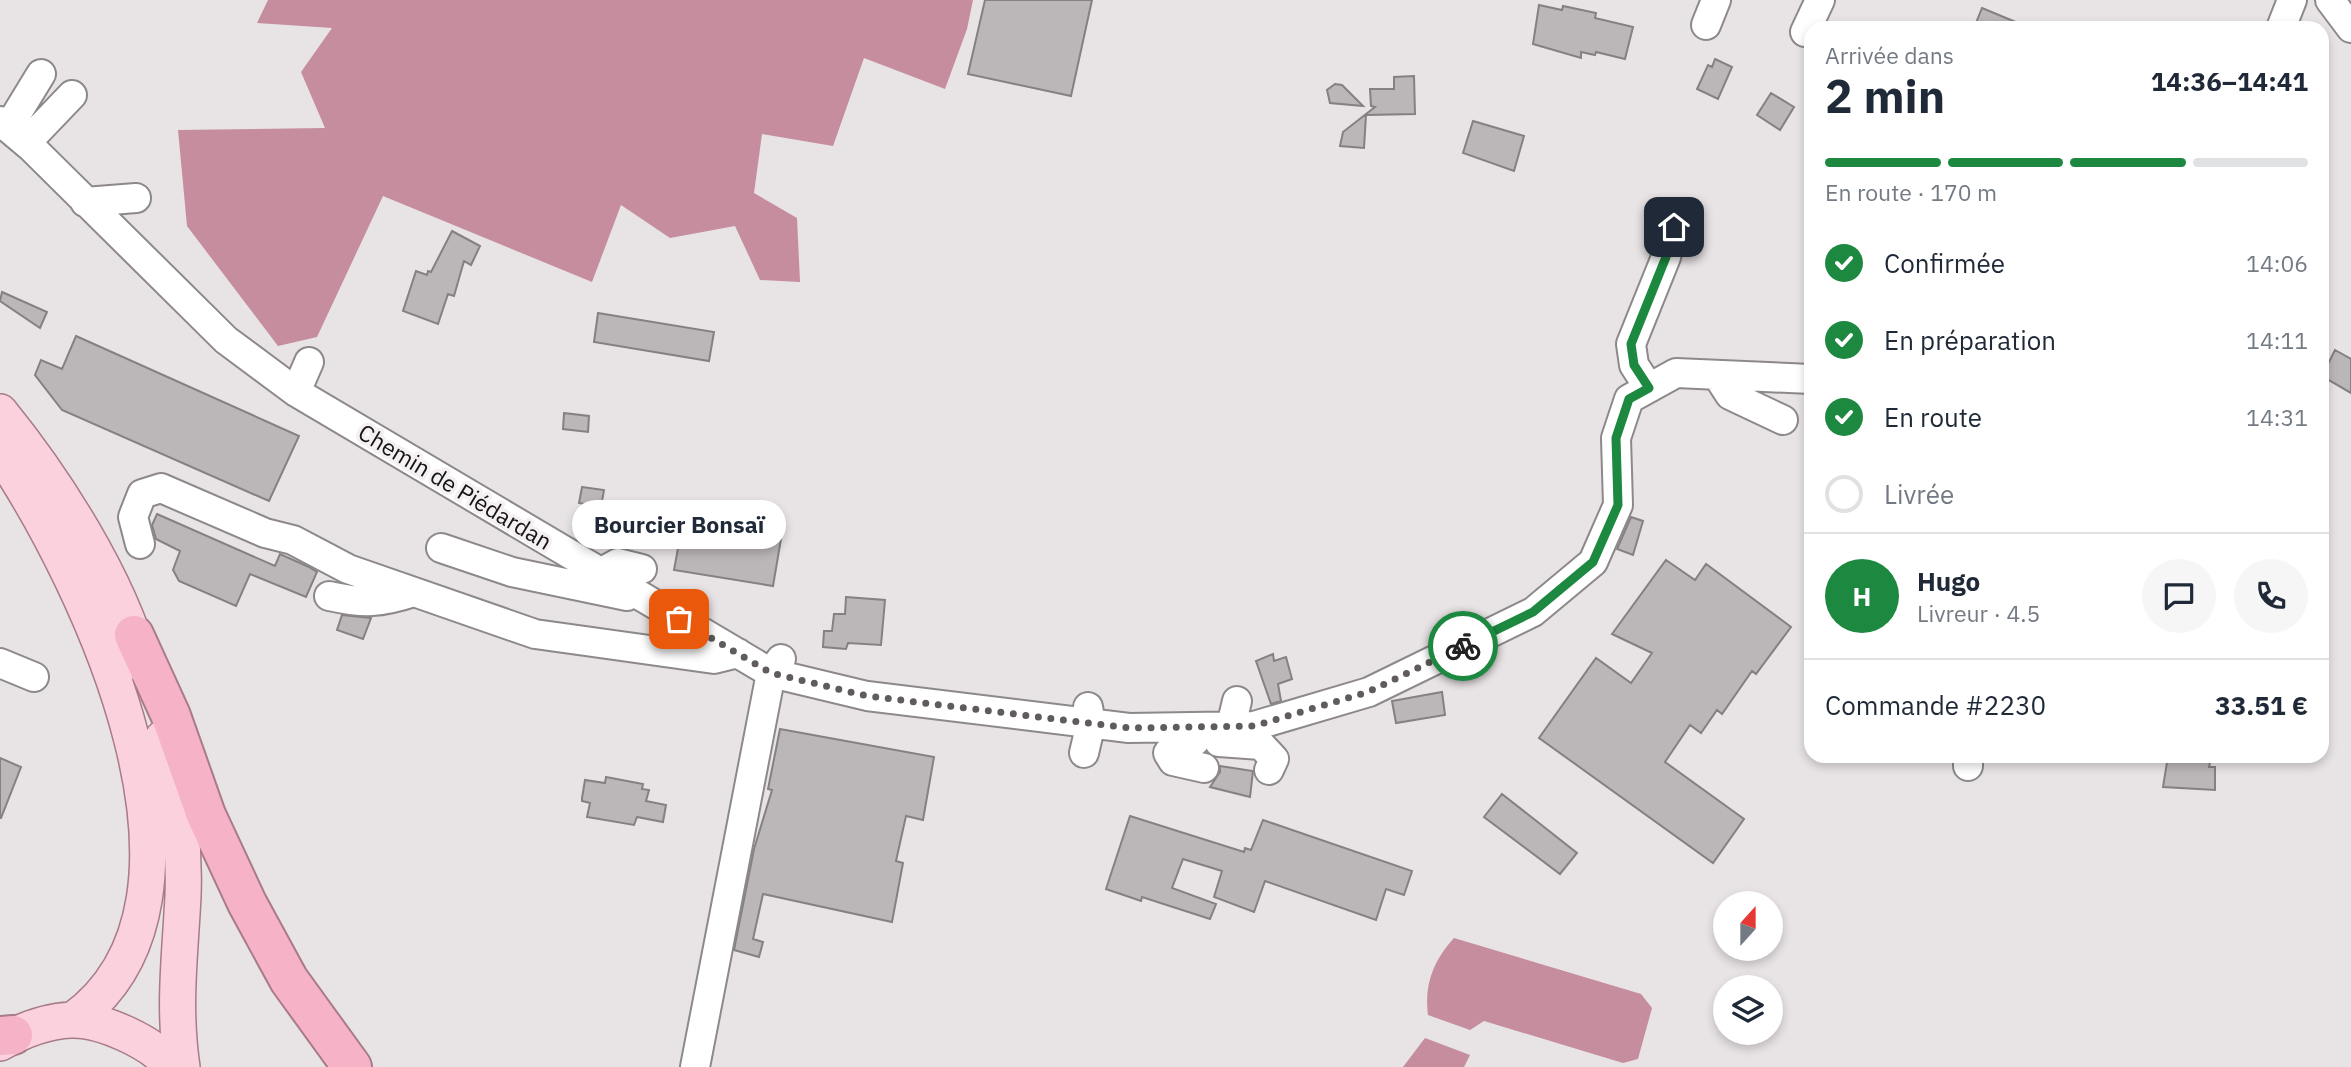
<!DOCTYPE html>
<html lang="fr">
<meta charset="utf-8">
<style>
:root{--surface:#fff;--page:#f6f6f7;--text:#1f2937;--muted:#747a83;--line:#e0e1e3;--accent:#1d883f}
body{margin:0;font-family:"IBM Plex Sans",sans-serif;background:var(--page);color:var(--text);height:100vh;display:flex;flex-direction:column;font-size:26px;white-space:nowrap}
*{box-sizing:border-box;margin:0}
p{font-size:23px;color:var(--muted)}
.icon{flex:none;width:38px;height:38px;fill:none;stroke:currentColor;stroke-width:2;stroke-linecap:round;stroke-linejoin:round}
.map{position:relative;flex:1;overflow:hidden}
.panel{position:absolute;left:1804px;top:21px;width:525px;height:742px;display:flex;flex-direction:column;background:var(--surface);border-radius:21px;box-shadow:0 4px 10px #0003}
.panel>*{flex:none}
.needle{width:46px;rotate:21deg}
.controls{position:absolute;left:1713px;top:891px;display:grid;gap:14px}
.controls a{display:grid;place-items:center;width:70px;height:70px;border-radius:50%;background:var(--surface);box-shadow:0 4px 10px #0003;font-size:35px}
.pin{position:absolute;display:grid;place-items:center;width:60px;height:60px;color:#fff;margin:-30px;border-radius:14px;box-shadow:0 4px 10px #0006}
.courier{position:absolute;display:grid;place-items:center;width:70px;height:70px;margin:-35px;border:5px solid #1d883f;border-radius:50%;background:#fff;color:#222;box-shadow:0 2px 9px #0007}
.bubble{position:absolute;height:49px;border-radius:24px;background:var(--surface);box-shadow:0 4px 10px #0003;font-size:23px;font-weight:700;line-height:49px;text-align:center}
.summary em{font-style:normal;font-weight:700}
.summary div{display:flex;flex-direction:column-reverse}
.summary{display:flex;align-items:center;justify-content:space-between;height:119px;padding:0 21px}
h1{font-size:46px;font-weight:700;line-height:52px}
.bar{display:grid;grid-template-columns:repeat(4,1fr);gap:10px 7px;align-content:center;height:84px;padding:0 21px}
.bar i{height:9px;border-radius:5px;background:var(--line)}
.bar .on{background:var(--accent)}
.bar p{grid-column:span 4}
.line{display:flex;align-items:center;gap:18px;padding:0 21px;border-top:2px solid var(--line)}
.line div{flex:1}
.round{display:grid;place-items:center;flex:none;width:74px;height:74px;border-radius:37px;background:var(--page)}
ol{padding:0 21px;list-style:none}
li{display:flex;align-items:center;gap:21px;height:77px}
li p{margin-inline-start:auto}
li .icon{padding:7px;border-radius:50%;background:var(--accent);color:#fff;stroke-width:4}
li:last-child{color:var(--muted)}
li i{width:38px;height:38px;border:4px solid var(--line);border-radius:50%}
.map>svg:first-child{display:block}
.forest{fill:#c58d9e}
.building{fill:#bbb6b7;stroke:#858182;stroke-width:2}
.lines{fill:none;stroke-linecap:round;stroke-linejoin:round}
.minor-casing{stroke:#8d898a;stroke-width:32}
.major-casing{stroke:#a87b88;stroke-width:38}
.highway-casing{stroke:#a87b88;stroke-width:42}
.minor{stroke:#fff;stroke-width:28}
.major{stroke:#fad1dd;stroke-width:35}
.highway{stroke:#f6b2c7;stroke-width:38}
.done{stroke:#605c5d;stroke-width:7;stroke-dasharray:0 12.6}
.route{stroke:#1d883f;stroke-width:9}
.labels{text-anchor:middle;stroke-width:7;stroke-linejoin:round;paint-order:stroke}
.street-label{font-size:23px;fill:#161414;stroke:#f5f0f1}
</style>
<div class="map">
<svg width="2351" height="1067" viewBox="0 0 2351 1067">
<rect width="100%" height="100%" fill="#e8e3e4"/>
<path class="forest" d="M268 0H973L967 29 945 89 864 58 833 146 762 134 754 193 797 218 800 282 760 280 735 226 670 238 621 205 592 282 383 196 317 337 278 346 187 226 178 130 325 128 301 72 332 28 257 23Z
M1454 938 1641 994 1652 1008 1638 1059 1623 1063 1484 1021 1470 1030 1428 1015C1424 985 1433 961 1454 938Z
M1425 1038 1470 1055 1464 1067H1403Z"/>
<path class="building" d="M985 0H1092L1071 96 968 74Z
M1539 5 1562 10 1563 6 1596 13 1595 18 1633 27 1625 59 1596 52 1595 55 1581 52V58L1533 44Z
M1982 8 2030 28H1974Z
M1715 59 1732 67 1718 99 1697 89 1708 65 1712 67Z
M1414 76 1415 114 1366 115 1364 148 1340 146 1343 132 1375 107 1371 106 1370 89H1394V77Z
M1335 84 1342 85 1363 106 1330 103 1327 90Z
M1771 93 1794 107 1780 130 1757 115Z
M1473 121 1524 136 1514 171 1463 153Z
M452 231 480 246 471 265 464 261 454 296 448 294 438 324 403 311 416 271 427 275 428 271 431 272Z
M2 292 47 312 40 328 0 301Z
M598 313 714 332 709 361 594 342Z
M76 336 299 436 269 501 62 410 35 375 41 360 62 369Z
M2335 350 2351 359V393L2322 376Z
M564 413 589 416 588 432 563 429Z
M582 487 604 490 601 507 579 503Z
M157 514 275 566 280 554 309 567 317 572 306 597 250 574 236 606 179 581 173 570 180 551 156 539 152 525Z
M1631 517 1643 521 1633 555 1617 549Z
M705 526 781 539 773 586 674 570 679 543 702 547Z
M1666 560 1695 580 1706 564 1791 627 1756 674 1752 671 1722 714 1717 710 1701 733 1690 725 1665 762 1744 819 1713 863 1539 738 1596 658 1631 683 1652 653 1612 634Z
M846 597 885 600 881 645 848 643 846 649 823 647 824 631H832L834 614H845Z
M342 615 371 618 363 639 337 630Z
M1273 654 1274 661 1286 657 1292 679 1278 684 1281 701 1271 704 1256 661Z
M1442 692 1445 715 1396 723 1392 701Z
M780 729 934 757 923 820 906 816 896 861 903 863 892 922 763 894 753 939 763 942 759 957 734 950 754 849 772 790 768 789Z
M2168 756H2201L2211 759 2209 767H2215V790L2163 787Z
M0 758 21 767 1 818H0Z
M1220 766 1253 771 1250 797 1210 787 1220 772Z
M606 777 643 784 642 789 649 790 646 801 666 805 663 822 637 817 634 825 587 817 590 803 582 801V798L585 780 605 783Z
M1502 794 1577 853 1560 874 1484 817Z
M1130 816 1244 852 1245 848 1251 850 1263 820 1412 871 1404 895 1386 889 1376 920 1265 881 1254 912 1214 897 1222 871 1183 859 1172 888 1216 904 1210 919 1142 897 1141 901 1106 889Z"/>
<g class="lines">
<defs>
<path id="minor" d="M2330 0 2351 28
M1706 25 1716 0
M2281 28 2292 0
M1805 32 1820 0
M0 121 31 147 226 340 296 392 771 673 867 696 1129 728 1254 726 1369 692 1533 612 1593 562 1618 505 1616 438 1629 399 1676 373 1811 379
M8 128 41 74
M26 143 72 95
M85 202 136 198
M1717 375 1730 395 1783 420
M1649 388 1634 365 1631 344 1666 257 1674 227
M296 392 309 362
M140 544 133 517 142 494 161 488 265 533 293 540 348 569 535 634 714 659 738 653
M441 548 512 572 627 596
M600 573 618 563 642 569
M329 596C365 604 380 603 414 592
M0 663 34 677
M1231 726 1237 701
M1196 727 1195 741 1173 747 1168 753 1173 761 1204 768
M1219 742 1261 745 1274 759 1269 770
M1084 753 1091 723 1088 707
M1968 766V756
M695 1067 771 673 781 659"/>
<path id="major" d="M0 412C56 481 118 578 142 664
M0 452C87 581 240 900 73 1020
M163 738C178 790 185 842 183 896 180 957 173 1006 182 1067
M0 1043C21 1031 47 1021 71 1020 102 1019 154 1043 172 1067"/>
<path id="highway" d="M134 635 171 716 206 815 247 903 289 980 352 1067
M0 1036 13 1035"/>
</defs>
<use href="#minor" class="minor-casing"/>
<use href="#major" class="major-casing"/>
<use href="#highway" class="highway-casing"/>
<use href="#minor" class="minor"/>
<use href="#major" class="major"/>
<use href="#highway" class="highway"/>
</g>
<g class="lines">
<path class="done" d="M679 619 771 673 867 696 1129 728 1254 726 1368 692 1463 646"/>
<path class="route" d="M1463 646 1533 612 1593 562 1618 505 1616 438 1629 399 1649 388 1634 365 1631 344 1666 257 1674 227"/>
</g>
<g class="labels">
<g class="street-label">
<text transform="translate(455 487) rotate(31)" y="8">Chemin de Piédardan</text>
</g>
</g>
</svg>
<div class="controls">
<a><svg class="needle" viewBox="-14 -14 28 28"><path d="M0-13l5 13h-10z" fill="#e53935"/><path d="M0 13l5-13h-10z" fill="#747a83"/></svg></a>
<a><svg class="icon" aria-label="layers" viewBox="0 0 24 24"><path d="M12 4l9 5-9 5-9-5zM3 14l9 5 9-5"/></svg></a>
</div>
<div class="pin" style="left:679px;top:619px;background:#ea580c"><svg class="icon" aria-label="bag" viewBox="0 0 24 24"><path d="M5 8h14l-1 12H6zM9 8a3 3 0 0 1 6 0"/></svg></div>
<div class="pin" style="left:1674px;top:227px;background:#1f2937"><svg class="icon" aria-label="home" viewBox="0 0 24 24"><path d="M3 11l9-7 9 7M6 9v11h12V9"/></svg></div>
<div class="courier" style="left:1463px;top:646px"><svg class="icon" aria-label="bike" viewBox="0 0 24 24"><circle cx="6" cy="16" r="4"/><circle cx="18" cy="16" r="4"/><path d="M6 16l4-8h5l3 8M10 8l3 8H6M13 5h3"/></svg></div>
<div class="bubble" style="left:572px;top:500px;width:214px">Bourcier Bonsaï</div>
<section class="panel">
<div class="summary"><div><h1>2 min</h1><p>Arrivée dans</p></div><em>14:36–14:41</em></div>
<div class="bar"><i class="on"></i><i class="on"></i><i class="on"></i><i></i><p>En route · 170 m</p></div>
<ol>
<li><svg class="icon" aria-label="check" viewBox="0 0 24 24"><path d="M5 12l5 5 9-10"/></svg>Confirmée<p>14:06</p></li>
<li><svg class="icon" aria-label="check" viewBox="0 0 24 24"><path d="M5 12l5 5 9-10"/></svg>En préparation<p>14:11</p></li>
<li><svg class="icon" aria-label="check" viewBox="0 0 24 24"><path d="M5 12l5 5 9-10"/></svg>En route<p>14:31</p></li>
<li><i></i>Livrée</li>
</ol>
<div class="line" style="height:126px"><b class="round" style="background:var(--accent);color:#fff">H</b><div><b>Hugo</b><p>Livreur · 4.5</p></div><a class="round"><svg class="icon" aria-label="chat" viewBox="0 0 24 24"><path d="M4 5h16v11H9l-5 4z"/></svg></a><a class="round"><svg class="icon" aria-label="phone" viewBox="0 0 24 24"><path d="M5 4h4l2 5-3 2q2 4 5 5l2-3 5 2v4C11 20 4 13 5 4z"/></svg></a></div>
<div class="line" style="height:91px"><div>Commande #2230</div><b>33.51 €</b></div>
</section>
</div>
